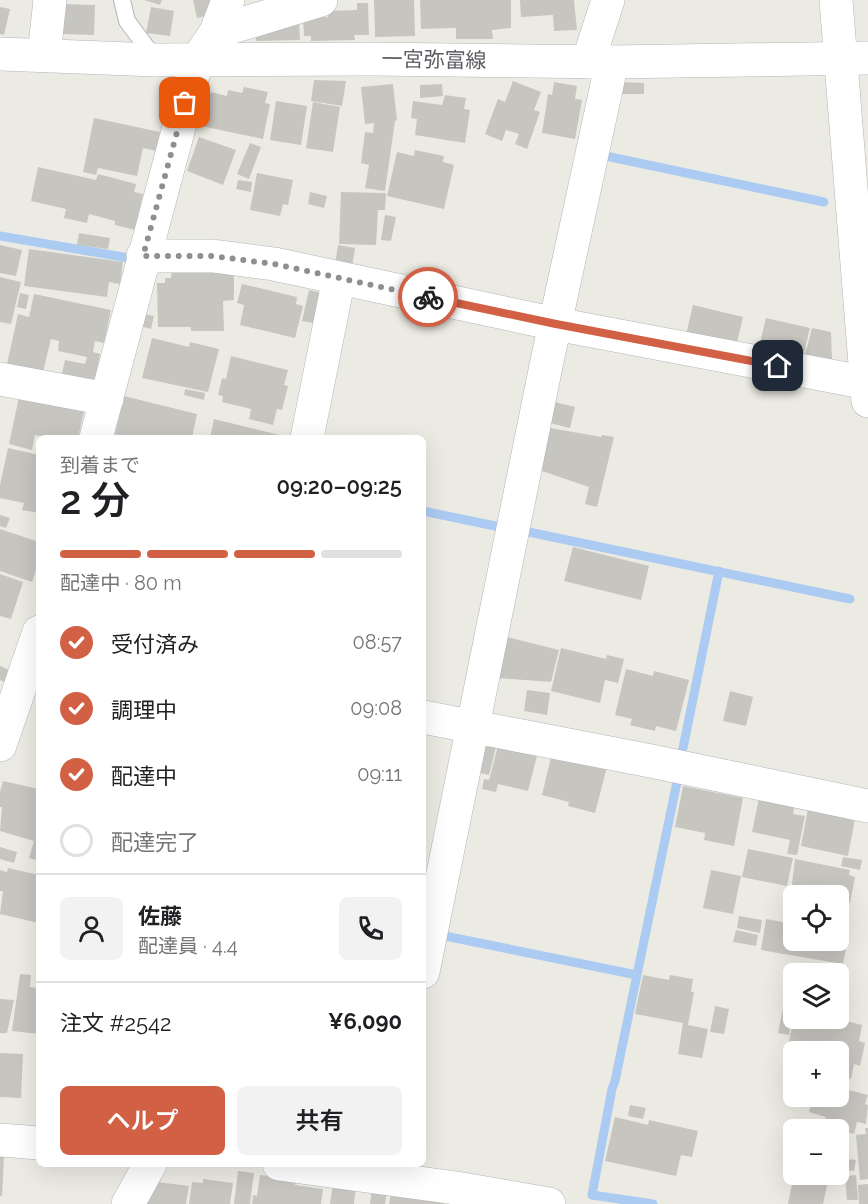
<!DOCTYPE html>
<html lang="ja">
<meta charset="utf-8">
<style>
:root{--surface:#fff;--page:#f2f2f2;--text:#202124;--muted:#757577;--line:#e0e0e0;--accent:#d16044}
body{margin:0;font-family:Raleway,"Noto Sans JP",sans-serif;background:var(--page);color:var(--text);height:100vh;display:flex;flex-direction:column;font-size:22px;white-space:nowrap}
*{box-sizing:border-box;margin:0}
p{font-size:20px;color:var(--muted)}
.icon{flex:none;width:33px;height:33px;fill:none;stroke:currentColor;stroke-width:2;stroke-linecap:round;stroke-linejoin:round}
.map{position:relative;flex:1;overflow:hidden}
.details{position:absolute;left:36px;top:435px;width:390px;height:732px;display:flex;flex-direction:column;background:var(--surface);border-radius:9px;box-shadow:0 6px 24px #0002}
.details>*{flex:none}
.fabs{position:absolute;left:783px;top:885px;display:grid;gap:12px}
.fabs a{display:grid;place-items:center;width:66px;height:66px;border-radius:9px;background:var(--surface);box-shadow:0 6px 24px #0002;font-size:30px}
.pin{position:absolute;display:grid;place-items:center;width:51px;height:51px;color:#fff;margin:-26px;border-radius:12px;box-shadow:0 3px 9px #0006}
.courier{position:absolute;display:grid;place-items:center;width:60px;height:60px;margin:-30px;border:4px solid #d16044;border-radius:50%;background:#fff;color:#222;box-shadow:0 2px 8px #0007}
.summary em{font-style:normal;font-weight:600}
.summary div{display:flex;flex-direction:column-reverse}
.summary{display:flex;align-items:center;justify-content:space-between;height:102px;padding:0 24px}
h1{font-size:39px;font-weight:600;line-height:45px}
.bar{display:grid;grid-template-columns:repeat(4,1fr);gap:9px 6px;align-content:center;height:72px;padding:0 24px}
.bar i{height:8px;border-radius:4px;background:var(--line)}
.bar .on{background:var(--accent)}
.bar p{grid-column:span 4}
.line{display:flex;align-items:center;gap:15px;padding:0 24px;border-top:2px solid var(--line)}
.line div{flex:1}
.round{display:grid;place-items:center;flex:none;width:63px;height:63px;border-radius:9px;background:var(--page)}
ol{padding:0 24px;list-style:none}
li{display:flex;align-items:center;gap:18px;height:66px}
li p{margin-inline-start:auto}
li .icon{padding:6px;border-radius:50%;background:var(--accent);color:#fff;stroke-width:4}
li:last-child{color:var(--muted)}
li i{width:33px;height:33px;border:3px solid var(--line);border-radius:50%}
.action{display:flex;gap:12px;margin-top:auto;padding:12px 24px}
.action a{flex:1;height:69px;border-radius:9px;background:var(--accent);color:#fff;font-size:24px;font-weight:600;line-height:69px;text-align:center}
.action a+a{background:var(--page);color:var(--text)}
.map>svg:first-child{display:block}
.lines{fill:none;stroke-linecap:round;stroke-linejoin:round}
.stream{stroke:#accbf3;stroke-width:9}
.building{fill:#c7c5c0}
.service-casing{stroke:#b3b4b9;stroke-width:18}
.minor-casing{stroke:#b3b4b9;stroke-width:34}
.tertiary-casing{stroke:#b3b4b9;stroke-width:34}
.secondary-casing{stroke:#b2b4b9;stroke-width:34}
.service{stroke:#fff;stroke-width:16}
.minor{stroke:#fff;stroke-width:33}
.tertiary{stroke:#fff;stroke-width:33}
.secondary{stroke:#fff;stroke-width:33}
.done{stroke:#8e8f8f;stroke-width:6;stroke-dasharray:0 10.8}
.route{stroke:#d16044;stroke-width:8}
.labels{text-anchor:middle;stroke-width:4.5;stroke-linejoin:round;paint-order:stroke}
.street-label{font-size:21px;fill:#5b5d62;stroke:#fff}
</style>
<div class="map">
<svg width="868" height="1204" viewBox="0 0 868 1204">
<rect width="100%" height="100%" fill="#ecebe3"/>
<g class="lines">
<path class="stream" d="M601 155 824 202
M0 236 129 258
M423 511 500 527
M519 530 850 599
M681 758 719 571
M440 935 637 975
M653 1204 592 1195 612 1089 615 1081 678 777"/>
</g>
<path class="building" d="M144 0H162L160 5Z
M193 0H210L214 14 197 18Z
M374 0H414L415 36 375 37Z
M420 0H511V28L492 30 493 39H456V28L421 29Z
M520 0H574L577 30 554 31 553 15 521 17Z
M357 3H368L369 35H354L355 40 311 41V36H304L303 17H328V11L357 10Z
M63 4 95 5 94 35 62 34Z
M0 7 10 9 4 35 0 34Z
M151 7 174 11 170 36 146 33Z
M299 21 300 40 256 41V31Z
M314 80 346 81 342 106 311 101Z
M513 81 541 92 534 110 540 112 527 149 515 144 519 134 506 130 502 141 485 134 498 99 505 102Z
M554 82 577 86 575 99 582 100 575 139 542 133 548 94 552 95Z
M621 82 644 83V94H620Z
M393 84 397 120 395 121 385 191 365 188 369 165 361 163 365 132 373 133 374 123 365 124 361 87Z
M442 84 443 96 420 98V85Z
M244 87 268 92 265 103 270 104 263 139 201 126 211 92 227 96 228 90 242 93Z
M445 95 466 98 464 109 470 110 465 143 415 135 417 119 411 118 413 101 442 105Z
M276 101 307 106 301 145 270 140Z
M313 102 340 107 333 152 306 148Z
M94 118 160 132 156 151 143 148 137 176 98 168 96 175 83 172Z
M199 137 236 150 223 185 187 171Z
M250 143 261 147 249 179 237 174Z
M415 150 444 156 443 162 454 165 444 209 387 196 397 152 414 156Z
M38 167 96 180 98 174 136 184 134 192 143 194 135 230 115 225V221L89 214 87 223 64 218 66 209 31 201Z
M257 173 293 180 288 205 283 204 280 216 250 210Z
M238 180 252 182 251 192 236 189Z
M310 192 327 196 324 208 308 204Z
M341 192 386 193 385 210H378L376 245 339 244Z
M385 215 396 217 391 241 381 240Z
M79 233 110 238 108 249 77 245Z
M0 245 22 250 16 276 0 273Z
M338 245 355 248 352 267 335 265Z
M29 249 123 262 120 284 109 282 107 297 24 286Z
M172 270 234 274V300L223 301 224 331H191V327H158L157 283H165V278H171Z
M0 277 21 282 11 324 0 322Z
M242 284 297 297 296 304 303 306 295 338 240 325 244 305 237 303Z
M309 290 326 294 318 324 302 321Z
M20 293 29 295 26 309 17 307Z
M34 294 111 310 104 343 95 341 93 352 100 354 94 385 61 378 65 360 85 364 87 357 58 351 59 341 51 339 43 372 7 364 18 314 29 317Z
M693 305 743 317 736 347 686 335Z
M143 314 154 316 151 329 140 326Z
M766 318 810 328 802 361 758 351Z
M812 328 831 332 832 361 805 355Z
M152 338 189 347 190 342 219 349 208 392 142 378Z
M231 356 288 370 284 385 288 386 282 410 277 409 273 425 249 419 251 409 222 402 223 396 218 395 222 378 226 379Z
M185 389 205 393 204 400 184 395Z
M124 396 197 414 192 438H129L115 434Z
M19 397 84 411 78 438H49L35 435 32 450 9 444Z
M551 401 575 407 570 428 545 422Z
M214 419 288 437V438H210Z
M545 427 601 437 602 435 614 437 597 507 585 504 589 487 536 469Z
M8 448 39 455V513L22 510 24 503 0 498V485Z
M0 515 10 518 6 528 0 526Z
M0 529 39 542V561L32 582 0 571Z
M573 547 649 566 641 600 564 581Z
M0 574 23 582 11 619 0 616Z
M507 637 559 650 551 682 496 678Z
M561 648 606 659 607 655 624 659 618 683 605 680 600 703 551 691Z
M0 666 9 670 4 682 0 680Z
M626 669 653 676 654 671 689 680 676 731 656 726 655 731 630 725 632 719 615 715Z
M527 690 550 693 547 715 524 711Z
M730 691 753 697 746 726 723 721Z
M484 740 497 743 489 775 476 772Z
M499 742 538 752 528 791 498 784 496 792 482 789 484 779 489 780Z
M552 753 607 767 595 813 568 806 569 802 542 795Z
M3 781 39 789V861L29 858 34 841 0 831 2 807H0V792Z
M683 786 743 798 734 846 704 840 705 833 675 827Z
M759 798 795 804 793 814 805 816 797 855 787 854 790 840 752 832Z
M808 809 855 819 848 856 801 846Z
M0 847 17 852 14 863 0 859Z
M748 849 793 858 787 886 742 877Z
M843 857 862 860 860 870 841 866Z
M795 859 850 870 849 875 855 877 850 903 843 902 841 908 838 907V896H804L791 892Z
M8 868 39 875V923L0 914 3 891H0V870L7 872Z
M711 870 741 876 733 914 703 908Z
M739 916 762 920 760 933 737 928Z
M766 919 794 924V940H838V931L849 933 843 964 761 950Z
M736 930 758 935 756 946 733 942Z
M20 974 31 975 30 987 37 988 39 1034 12 1031Z
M643 975 669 980 670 975 693 979 691 992H694L688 1025 708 1029 702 1058 678 1054 683 1023 635 1014Z
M0 999 14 1000 7 1033H0Z
M715 1006 729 1009 724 1034 710 1032Z
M783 1008 794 1010 789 1035 778 1033Z
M794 1018H834L862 1025 859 1041 865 1043 860 1066 854 1064 851 1079 838 1077V1052H794V1058L786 1056Z
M0 1053 23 1054 21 1098 0 1097Z
M838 1087 868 1095 865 1104 868 1105 866 1124 857 1122 854 1134 823 1126 826 1117 809 1112 813 1096H838Z
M630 1105 646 1108 643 1119 628 1116Z
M615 1117 648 1125 649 1120 698 1131 692 1157 681 1155 676 1176 605 1161Z
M865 1128H868V1179L860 1180 856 1135 866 1134Z
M0 1156 4 1157 2 1196H0Z
M838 1158 856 1160 854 1171 838 1169Z
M238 1171 254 1173 250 1204H234Z
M794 1174H823L821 1184 827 1185 823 1204H788Z
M260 1175 296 1179 295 1185 323 1189 321 1204H252L253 1195 257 1196Z
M856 1175 858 1200H847L845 1176Z
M203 1179 233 1183 230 1204H189L192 1182 203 1183Z
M150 1181 189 1186 186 1204H147Z
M333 1184 356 1187 354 1204H330Z
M868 1184V1204H859L858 1185Z
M372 1189 387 1191 385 1204H370Z
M391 1193 445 1201 444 1204H389Z"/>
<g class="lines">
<defs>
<path id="service" d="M122 0 127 21 156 60"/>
<path id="minor" d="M216 32 321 0
M44 55 50 0
M588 62 608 0
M143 256H213L274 264 556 324 868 383
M0 379 107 399
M96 438 197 60 216 32 228 0
M307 438 339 278
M423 717 651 761 868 806
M0 745 39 632
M423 972 547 361 612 62
M0 1140 39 1143
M279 1164 456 1188 549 1204
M128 1204 150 1164"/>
<path id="tertiary" d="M836 0 868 401"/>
<path id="secondary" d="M0 54 156 60 372 59 612 62 868 58"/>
</defs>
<use href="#service" class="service-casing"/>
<use href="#minor" class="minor-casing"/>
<use href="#tertiary" class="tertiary-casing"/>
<use href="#secondary" class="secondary-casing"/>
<use href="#service" class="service"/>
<use href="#minor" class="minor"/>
<use href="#tertiary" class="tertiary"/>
<use href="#secondary" class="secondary"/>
</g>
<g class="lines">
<path class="done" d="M185 103 143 256H213L274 264 428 297"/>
<path class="route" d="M428 297 556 324 778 366"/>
</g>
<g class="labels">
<g class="street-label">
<text transform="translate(434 60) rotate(1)" y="7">一宮弥富線</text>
</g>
</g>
</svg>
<div class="fabs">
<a><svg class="icon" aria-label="locate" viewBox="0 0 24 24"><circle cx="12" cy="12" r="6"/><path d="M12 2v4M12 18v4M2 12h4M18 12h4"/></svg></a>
<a><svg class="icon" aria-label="layers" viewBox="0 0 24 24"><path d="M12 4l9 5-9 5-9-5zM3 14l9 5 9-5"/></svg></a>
<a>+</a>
<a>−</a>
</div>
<div class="pin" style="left:185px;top:103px;background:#ea580c"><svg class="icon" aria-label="bag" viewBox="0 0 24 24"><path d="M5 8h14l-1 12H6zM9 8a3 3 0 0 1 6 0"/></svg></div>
<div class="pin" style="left:778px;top:366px;background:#1f2937"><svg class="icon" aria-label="home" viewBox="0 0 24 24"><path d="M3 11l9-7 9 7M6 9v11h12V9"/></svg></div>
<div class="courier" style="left:428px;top:297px"><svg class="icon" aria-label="bike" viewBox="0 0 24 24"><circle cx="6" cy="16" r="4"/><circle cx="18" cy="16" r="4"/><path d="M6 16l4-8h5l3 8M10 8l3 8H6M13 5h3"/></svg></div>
<section class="details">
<div class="summary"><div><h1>2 分</h1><p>到着まで</p></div><em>09:20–09:25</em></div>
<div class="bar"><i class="on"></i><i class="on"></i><i class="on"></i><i></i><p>配達中 · 80 m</p></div>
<ol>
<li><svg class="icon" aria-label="check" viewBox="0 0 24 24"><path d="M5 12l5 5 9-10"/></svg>受付済み<p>08:57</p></li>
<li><svg class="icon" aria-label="check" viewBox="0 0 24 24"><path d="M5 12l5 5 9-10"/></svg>調理中<p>09:08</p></li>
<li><svg class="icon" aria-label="check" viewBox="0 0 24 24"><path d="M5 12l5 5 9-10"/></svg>配達中<p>09:11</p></li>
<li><i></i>配達完了</li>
</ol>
<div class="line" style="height:108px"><a class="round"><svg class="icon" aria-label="person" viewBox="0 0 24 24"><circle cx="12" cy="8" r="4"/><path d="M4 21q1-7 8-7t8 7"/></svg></a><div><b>佐藤</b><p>配達員 · 4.4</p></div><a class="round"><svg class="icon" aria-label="phone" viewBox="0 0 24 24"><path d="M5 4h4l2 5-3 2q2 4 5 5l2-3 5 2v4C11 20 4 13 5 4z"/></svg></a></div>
<div class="line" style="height:78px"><div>注文 #2542</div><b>¥6,090</b></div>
<div class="action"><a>ヘルプ</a><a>共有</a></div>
</section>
</div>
